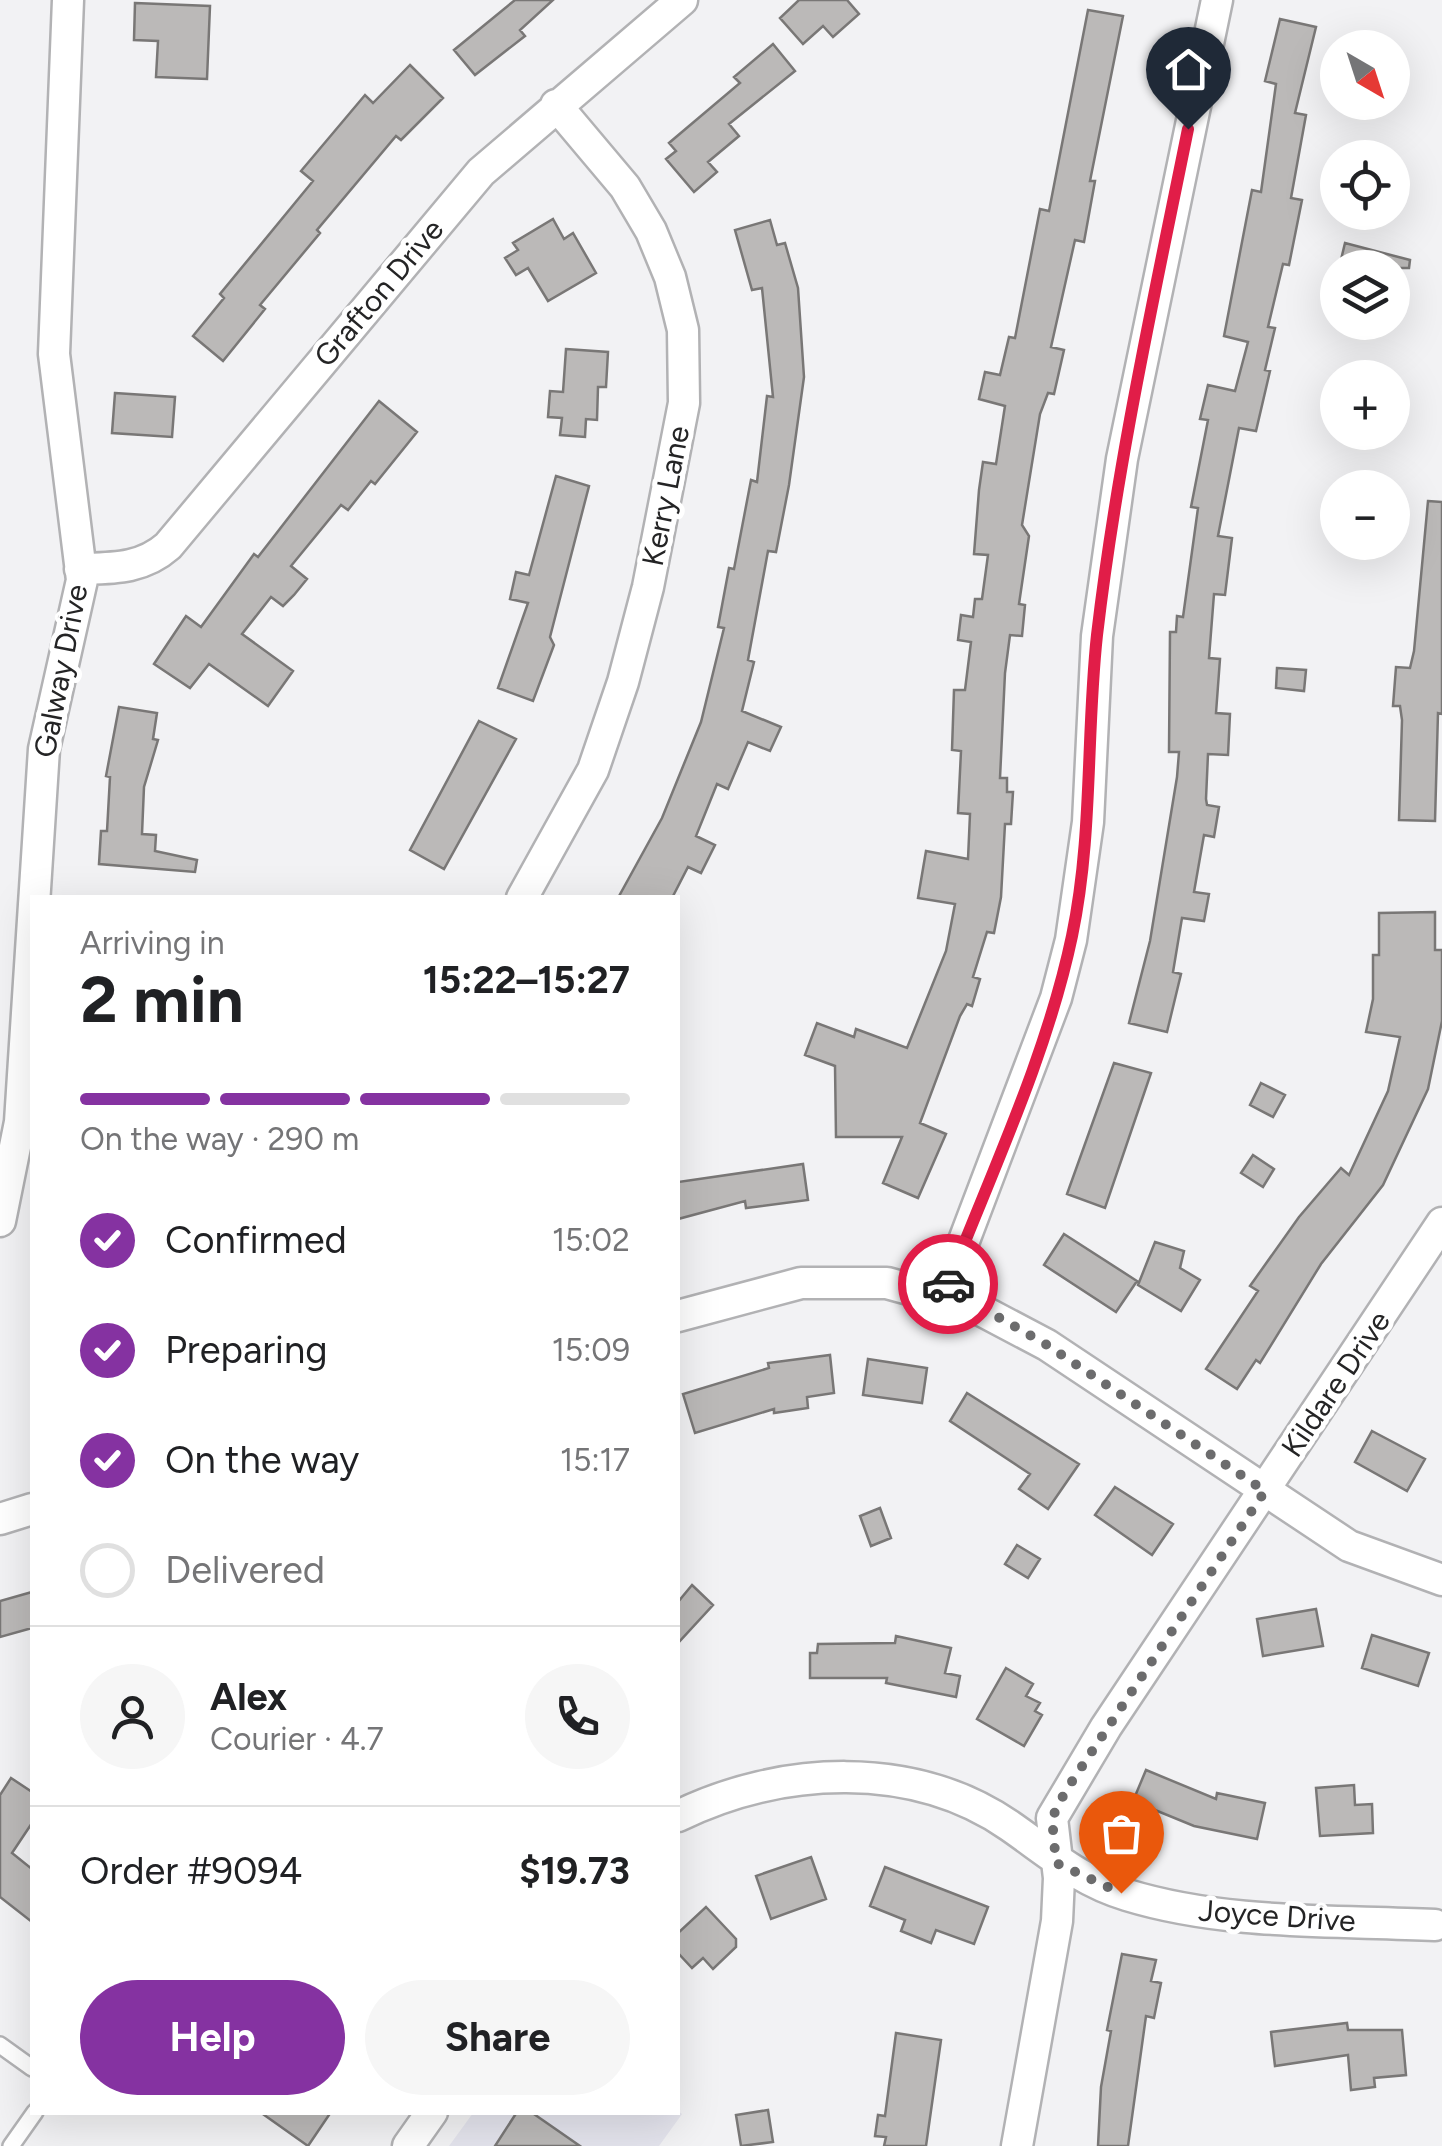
<!DOCTYPE html>
<meta charset="utf-8">
<style>
:root{--surface:#fff;--page:#f6f6f6;--text:#202124;--muted:#757577;--line:#e0e0e0;--accent:#8532a1}
body{margin:0;font-family:Figtree,sans-serif;background:var(--page);color:var(--text);height:100vh;display:flex;flex-direction:column;font-size:38px;white-space:nowrap}
*{box-sizing:border-box;margin:0}
p{font-size:32px;color:var(--muted)}
.icon{flex:none;width:55px;height:55px;fill:none;stroke:currentColor;stroke-width:2;stroke-linecap:round;stroke-linejoin:round}
.map{position:relative;flex:1;overflow:hidden}
.sheet{position:absolute;left:30px;top:895px;width:650px;height:1220px;display:flex;flex-direction:column;background:var(--surface);border-radius:0px;box-shadow:0 10px 40px #0002}
.sheet>*{flex:none}
.needle{width:65px;rotate:141deg}
.controls{position:absolute;left:1320px;top:30px;display:grid;gap:20px}
.controls a{display:grid;place-items:center;width:90px;height:90px;border-radius:50%;background:var(--surface);box-shadow:0 10px 40px #0002;font-size:50px}
.pin{position:absolute;display:grid;place-items:center;width:85px;height:85px;color:#fff;margin:-102px -42px;border-radius:50% 50% 50% 0;rotate:-45deg;box-shadow:0 0 10px #0007}
.pin .icon{rotate:45deg}
.courier{position:absolute;display:grid;place-items:center;width:100px;height:100px;margin:-50px;border:8px solid #e11d48;border-radius:50%;background:#fff;color:#222;box-shadow:0 2px 12px #0007}
.headline em{font-style:normal;font-weight:700}
.headline div{display:flex;flex-direction:column-reverse}
.headline{display:flex;align-items:center;justify-content:space-between;height:170px;padding:0 50px}
h1{font-size:65px;font-weight:700;line-height:75px}
.bar{display:grid;grid-template-columns:repeat(4,1fr);gap:15px 10px;align-content:center;height:120px;padding:0 50px}
.bar i{height:12px;border-radius:8px;background:var(--line)}
.bar .selected{background:var(--accent)}
.bar p{grid-column:span 4}
.line{display:flex;align-items:center;gap:25px;padding:0 50px;border-top:2px solid var(--line)}
.line div{flex:1}
.round{display:grid;place-items:center;flex:none;width:105px;height:105px;border-radius:52px;background:var(--page)}
ol{padding:0 50px;list-style:none}
li{display:flex;align-items:center;gap:30px;height:110px}
li p{margin-inline-start:auto}
li .icon{padding:10px;border-radius:50%;background:var(--accent);color:#fff;stroke-width:4}
li:last-child{color:var(--muted)}
li i{width:55px;height:55px;border:5px solid var(--line);border-radius:50%}
.button{display:flex;gap:20px;margin-top:auto;padding:20px 50px}
.button a{flex:1;height:115px;border-radius:60px;background:var(--accent);color:#fff;font-size:40px;font-weight:700;line-height:115px;text-align:center}
.button a+a{background:var(--page);color:var(--text)}
.map>svg:first-child{display:block}
.built{fill:#e4e4ed}
.building{fill:#bbb9b8;stroke:#797776;stroke-width:2.5}
.lines{fill:none;stroke-linecap:round;stroke-linejoin:round}
.lane-casing{stroke:#b2b2b4;stroke-width:20}
.street-casing{stroke:#b2b2b4;stroke-width:35}
.lane{stroke:#fff;stroke-width:15}
.street{stroke:#fff;stroke-width:30}
.done{stroke:#6c6c6d;stroke-width:10;stroke-dasharray:0 18}
.route{stroke:#e11d48;stroke-width:12}
.labels{text-anchor:middle;stroke-width:10;stroke-linejoin:round;paint-order:stroke}
.street-label{font-size:30px;fill:#242425;stroke:#fff}
</style>
<div class="map">
<svg width="1442" height="2146" viewBox="0 0 1442 2146">
<rect width="100%" height="100%" fill="#f2f2f4"/>
<path class="built" d="M678 2111 682 2114 659 2146H449L473 2113Z"/>
<path class="building" d="M515 0H553L520 30 525 36 475 75 454 50Z
M799 0H847L859 14 833 37 823 26 803 44 780 18Z
M135 3 210 6 207 79 156 77 158 41 134 40Z
M1088 10 1123 16 1090 181H1095L1084 242 1075 240 1051 347 1064 350 1054 394 1048 393 1040 414 1022 525 1029 536 1019 604 1025 605 1022 636 1010 635 1005 673 1000 778H1007V792H1013L1011 824H1005L1001 897 994 933 987 932 973 977 980 979 972 1006 967 1004 960 1016 920 1123 946 1134 918 1198 883 1183 902 1137H836L835 1066 805 1055 817 1023 854 1037 856 1029 907 1048 946 951 955 904 918 898 926 851 968 859 970 814 958 813 961 751 952 750 954 690H965L971 642 958 640 961 615 973 617 975 599H982L988 555 974 554 979 490 983 462 996 464 1005 406 979 399 985 372 1000 375 1009 337 1015 338 1040 209 1049 211Z
M1280 19 1316 27 1295 113 1306 115 1291 198 1302 200 1289 265 1283 264 1268 327 1275 328 1265 370 1270 371 1256 431 1239 428 1218 536 1232 538 1225 595 1214 594 1209 658 1220 659 1216 713 1230 714 1228 755 1208 754 1206 799 1207 805 1219 807 1214 837 1204 835 1194 892 1209 894 1204 921 1182 918 1173 972 1181 974 1167 1032 1129 1023 1150 941 1177 777 1179 752H1169L1170 632H1176L1177 616 1183 617 1198 508 1191 507 1208 420 1200 419 1208 385 1235 391 1248 342 1224 336 1252 190 1261 192 1276 84 1265 81Z
M773 44 795 71 729 124 739 136 708 162 717 172 694 192 666 159 676 151 669 143 740 83 734 77Z
M410 65 443 98 401 140 396 136 317 230 320 233 260 305 265 309 223 361 193 336 224 298 220 294 313 181 301 171 365 95 373 103Z
M553 219 564 239 573 233 596 273 548 301 528 268 516 275 505 258 518 250 513 243Z
M770 220 777 245 785 243 798 288 804 377 789 485 776 552 768 551 748 660 754 662 742 711 781 727 770 751 748 742 728 789 717 784 696 836 715 845 701 873 688 867 672 898H618L662 818 701 722 724 628 718 627 729 568 734 569 751 480 757 482 767 396 773 397 762 288 752 290 735 230Z
M1345 243 1410 260 1409 268H1339Z
M566 349 608 352 606 387H598L597 420 586 419 585 437 560 435 562 418 548 417 550 391 563 392Z
M115 393 175 397 172 437 112 433Z
M379 401 417 432 375 484 371 481 348 510 341 505 291 566 307 579 294 595 283 606 271 597 242 634 293 671 268 706 209 664 190 688 154 664 186 616 201 627 254 554 258 557Z
M556 476 589 486 550 637 554 645 533 701 498 688 528 603 510 599 516 572 529 575Z
M1428 501 1442 502V714L1438 713 1435 821 1399 820 1402 720 1400 706H1393L1396 667 1410 668 1414 651Z
M1277 668 1306 670 1304 691 1276 688Z
M119 707 157 713 153 739 158 740 144 787 142 834 156 835 155 851 197 860 195 872 99 864 101 831H107L110 777 106 776Z
M479 721 516 739 444 869 410 850Z
M1435 912V950H1442V1021L1428 1089 1383 1185 1321 1264 1260 1363 1256 1360 1237 1389 1206 1369 1258 1291 1250 1286 1299 1217 1341 1168 1349 1175 1388 1091 1400 1037 1366 1032 1373 999V955H1379V913Z
M1114 1063 1151 1073 1105 1208 1067 1194Z
M1261 1083 1285 1095 1273 1117 1250 1105Z
M1253 1155 1274 1169 1263 1187 1241 1173Z
M803 1164 808 1200 746 1208 745 1201 678 1219V1182Z
M1064 1234 1137 1281 1116 1312 1044 1265Z
M1155 1242 1184 1251 1180 1268 1200 1280 1181 1311 1138 1285Z
M830 1355 834 1393 807 1397 808 1408 774 1413V1409L695 1433 683 1394 769 1368 768 1363Z
M868 1359 927 1368 922 1403 863 1395Z
M967 1393 1079 1464 1048 1509 1019 1489 1030 1474 950 1421Z
M1372 1431 1425 1459 1407 1491 1355 1462Z
M1115 1487 1173 1524 1152 1555 1095 1515Z
M880 1508 891 1538 871 1546 860 1516Z
M1017 1545 1040 1559 1028 1578 1005 1564Z
M692 1585 713 1605 678 1643V1602Z
M32 1592V1628L0 1637V1601Z
M1316 1609 1323 1646 1263 1656 1257 1619Z
M1372 1635 1429 1653 1418 1686 1362 1668Z
M896 1636 951 1648 945 1673 960 1676 956 1697 886 1683 887 1678H810V1653H817L818 1644 895 1643Z
M1006 1668 1033 1684 1026 1696 1040 1703 1035 1711 1042 1715 1024 1746 977 1719Z
M1146 1770 1216 1799 1217 1793 1265 1803 1257 1839 1194 1826 1133 1801Z
M11 1778 32 1792V1823L12 1853 32 1869V1922L0 1897V1795Z
M1354 1785 1355 1805 1372 1804 1373 1833 1320 1836 1316 1788Z
M811 1857 826 1899 771 1919 756 1876Z
M885 1867 988 1907 974 1944 936 1930 931 1943 901 1931 905 1920 870 1906Z
M706 1907 736 1939V1947L713 1969 703 1958 692 1968 678 1953V1933Z
M1122 1954 1156 1960 1151 1981 1161 1983 1154 2018 1146 2016 1128 2146H1098L1101 2087 1111 2031 1107 2030Z
M1347 2023 1348 2030H1402L1406 2075 1374 2078 1375 2087 1351 2090 1348 2055 1275 2066 1271 2032Z
M896 2033 941 2040 926 2146H884L886 2137 875 2136 878 2115 885 2116Z
M768 2110 773 2142 741 2146 736 2115Z
M260 2112H331L308 2146Z
M517 2112H531L580 2146H495Z"/>
<g class="lines">
<defs>
<path id="lane" d="M0 2045 32 2068
M11 2146 35 2112"/>
<path id="street" d="M80 569C113 568 142 569 168 546L481 172 682 0
M522 898 593 770 623 682 648 587 684 403 683 330 670 277 651 231 625 187 556 105
M0 1221 20 1122 44 749 82 580 54 354 68 0
M943 1296 1056 998 1071 940 1088 822 1097 636 1122 459 1217 0
M678 1316 801 1283H887L975 1307 1047 1345 1349 1546 1442 1580
M0 1519 32 1509
M678 1816C781 1766 913 1759 1010 1826 1049 1853 1080 1881 1127 1895 1225 1925 1332 1920 1435 1925
M408 2146 432 2112
M1017 2146 1057 1921 1059 1878 1052 1818 1106 1727 1442 1223"/>
</defs>
<use href="#lane" class="lane-casing"/>
<use href="#street" class="street-casing"/>
<use href="#lane" class="lane"/>
<use href="#street" class="street"/>
</g>
<g class="lines">
<path class="done" d="M948 1284 944 1296 1000 1318 1047 1345 1265 1491 1065 1792 1052 1818 1056 1863 1121 1893"/>
<path class="route" d="M948 1284C992 1171 1047 1055 1072 936 1093 836 1086 735 1097 635 1117 464 1154 297 1188 129"/>
</g>
<g class="labels">
<g class="street-label">
<text transform="translate(379 293) rotate(-50)" y="10">Grafton Drive</text>
<text transform="translate(666 496) rotate(-79)" y="10">Kerry Lane</text>
<text transform="translate(61 671) rotate(-79)" y="10">Galway Drive</text>
<text transform="translate(1336 1384) rotate(-56)" y="10">Kildare Drive</text>
<text transform="translate(1277 1916) rotate(4)" y="10">Joyce Drive</text>
</g>
</g>
</svg>
<div class="controls">
<a><svg class="needle" viewBox="-14 -14 28 28"><path d="M0-13l5 13h-10z" fill="#e53935"/><path d="M0 13l5-13h-10z" fill="#757577"/></svg></a>
<a><svg class="icon" aria-label="locate" viewBox="0 0 24 24"><circle cx="12" cy="12" r="6"/><path d="M12 2v4M12 18v4M2 12h4M18 12h4"/></svg></a>
<a><svg class="icon" aria-label="layers" viewBox="0 0 24 24"><path d="M12 4l9 5-9 5-9-5zM3 14l9 5 9-5"/></svg></a>
<a>+</a>
<a>−</a>
</div>
<div class="pin" style="left:1121px;top:1893px;background:#ea580c"><svg class="icon" aria-label="bag" viewBox="0 0 24 24"><path d="M5 8h14l-1 12H6zM9 8a3 3 0 0 1 6 0"/></svg></div>
<div class="pin" style="left:1188px;top:129px;background:#1f2937"><svg class="icon" aria-label="home" viewBox="0 0 24 24"><path d="M3 11l9-7 9 7M6 9v11h12V9"/></svg></div>
<div class="courier" style="left:948px;top:1284px"><svg class="icon" aria-label="car" viewBox="0 0 24 24"><path d="M5 17H2v-5l4-1 3-4h7l3 4 3 1v5h-3M9 17h6M6 11h13"/><circle cx="7" cy="17" r="2"/><circle cx="17" cy="17" r="2"/></svg></div>
<section class="sheet">
<div class="headline"><div><h1>2 min</h1><p>Arriving in</p></div><em>15:22–15:27</em></div>
<div class="bar"><i class="selected"></i><i class="selected"></i><i class="selected"></i><i></i><p>On the way · 290 m</p></div>
<ol>
<li><svg class="icon" aria-label="check" viewBox="0 0 24 24"><path d="M5 12l5 5 9-10"/></svg>Confirmed<p>15:02</p></li>
<li><svg class="icon" aria-label="check" viewBox="0 0 24 24"><path d="M5 12l5 5 9-10"/></svg>Preparing<p>15:09</p></li>
<li><svg class="icon" aria-label="check" viewBox="0 0 24 24"><path d="M5 12l5 5 9-10"/></svg>On the way<p>15:17</p></li>
<li><i></i>Delivered</li>
</ol>
<div class="line" style="height:180px"><a class="round"><svg class="icon" aria-label="person" viewBox="0 0 24 24"><circle cx="12" cy="8" r="4"/><path d="M4 21q1-7 8-7t8 7"/></svg></a><div><b>Alex</b><p>Courier · 4.7</p></div><a class="round"><svg class="icon" aria-label="phone" viewBox="0 0 24 24"><path d="M5 4h4l2 5-3 2q2 4 5 5l2-3 5 2v4C11 20 4 13 5 4z"/></svg></a></div>
<div class="line" style="height:130px"><div>Order #9094</div><b>$19.73</b></div>
<div class="button"><a>Help</a><a>Share</a></div>
</section>
</div>
